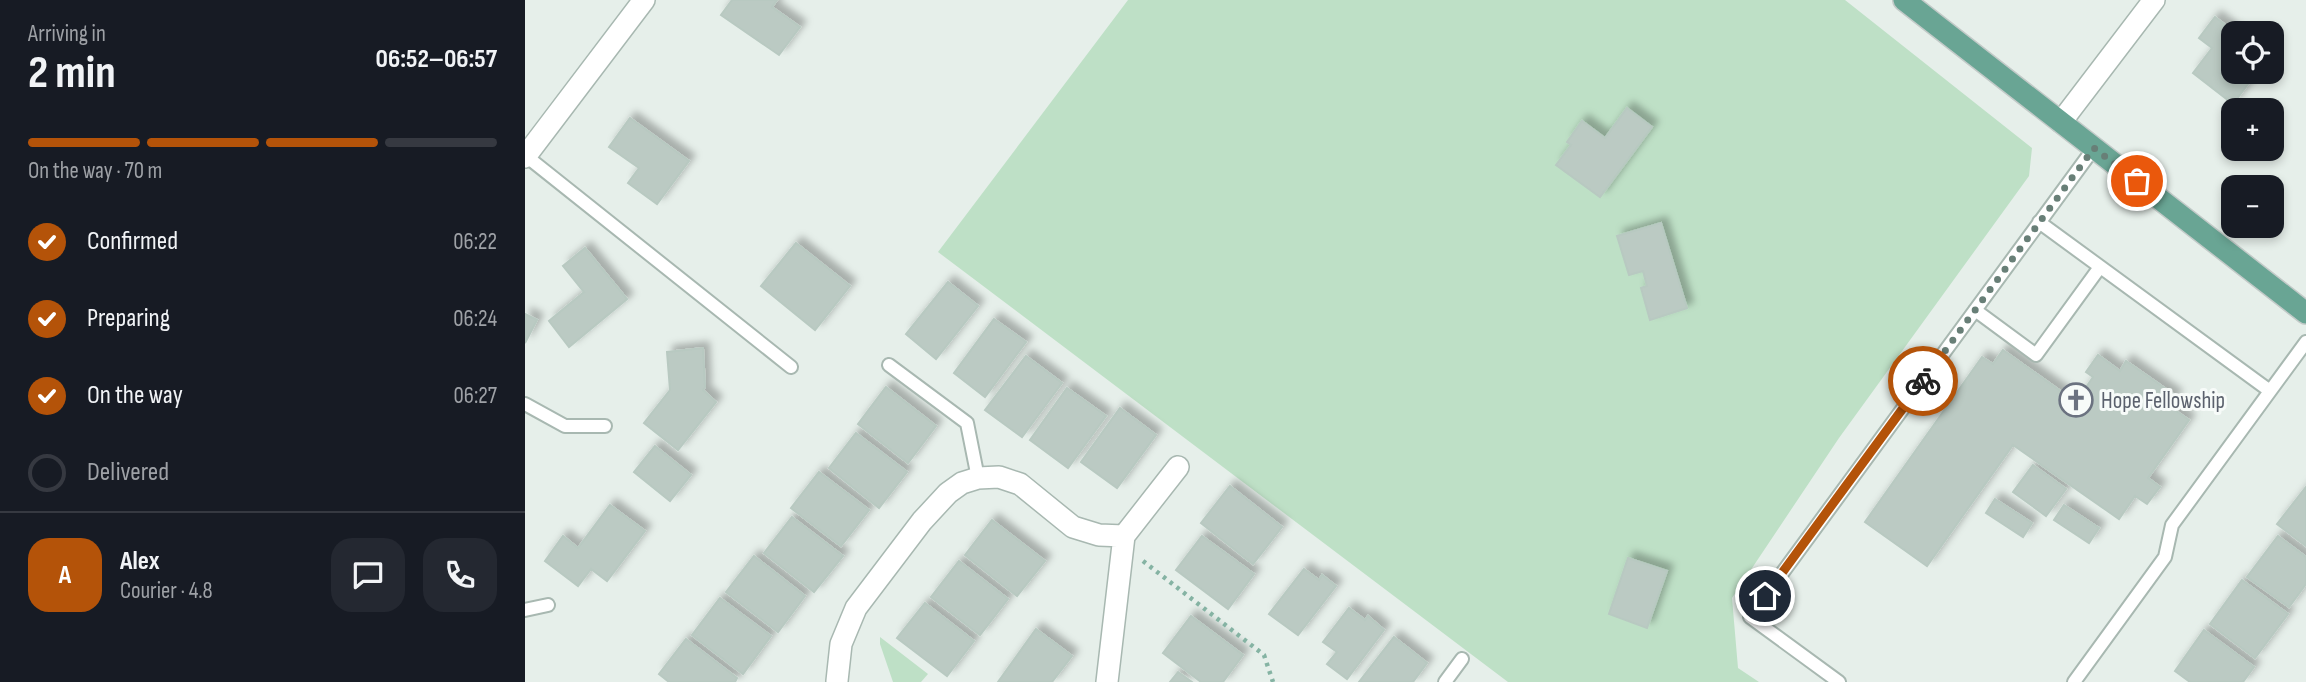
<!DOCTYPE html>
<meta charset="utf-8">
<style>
:root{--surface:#171b24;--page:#242831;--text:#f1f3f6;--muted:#9ea1a6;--line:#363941;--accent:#b45309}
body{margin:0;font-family:"Sofia Sans Condensed",sans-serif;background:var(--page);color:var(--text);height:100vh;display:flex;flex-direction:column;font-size:26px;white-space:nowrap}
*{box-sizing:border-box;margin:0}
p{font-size:23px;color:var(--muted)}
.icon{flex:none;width:38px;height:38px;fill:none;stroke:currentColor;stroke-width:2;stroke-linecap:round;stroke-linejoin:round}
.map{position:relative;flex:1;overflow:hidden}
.panel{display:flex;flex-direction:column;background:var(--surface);width:525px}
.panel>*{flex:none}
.tools{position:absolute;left:1696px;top:21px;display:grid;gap:14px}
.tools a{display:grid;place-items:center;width:63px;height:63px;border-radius:14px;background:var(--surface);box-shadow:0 4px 10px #0003;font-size:35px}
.pin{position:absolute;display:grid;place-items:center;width:60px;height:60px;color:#fff;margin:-30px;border:4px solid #fff;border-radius:50%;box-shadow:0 2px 7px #0007}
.courier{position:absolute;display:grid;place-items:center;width:70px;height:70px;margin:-35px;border:5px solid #b45309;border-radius:50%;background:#fff;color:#222;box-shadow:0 2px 9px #0007}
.head em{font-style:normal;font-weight:700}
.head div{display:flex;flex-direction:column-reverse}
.head{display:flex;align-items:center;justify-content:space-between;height:119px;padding:0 28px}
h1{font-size:46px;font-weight:700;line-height:52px}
.bar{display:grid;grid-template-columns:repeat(4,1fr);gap:10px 7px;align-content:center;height:84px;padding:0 28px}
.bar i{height:9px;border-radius:5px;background:var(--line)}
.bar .current{background:var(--accent)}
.bar p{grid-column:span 4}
.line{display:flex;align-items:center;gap:18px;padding:0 28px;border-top:2px solid var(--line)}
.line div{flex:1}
.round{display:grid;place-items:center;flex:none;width:74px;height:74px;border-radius:21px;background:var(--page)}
ol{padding:0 28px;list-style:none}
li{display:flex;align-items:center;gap:21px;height:77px}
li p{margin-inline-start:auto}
li .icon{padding:7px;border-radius:50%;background:var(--accent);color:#fff;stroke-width:4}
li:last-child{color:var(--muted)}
li i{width:38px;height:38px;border:4px solid var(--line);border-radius:50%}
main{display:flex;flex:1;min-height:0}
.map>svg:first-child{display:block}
.green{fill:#bee0c6}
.building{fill:#bbcac3;stroke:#b8c9c1;stroke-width:2;filter:url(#shadow)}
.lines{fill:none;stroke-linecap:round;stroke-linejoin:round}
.lane-casing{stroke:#a8b8b1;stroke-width:16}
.street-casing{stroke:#a8b8b1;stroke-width:24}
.primary-casing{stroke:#c2cac8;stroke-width:24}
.path{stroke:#85b3a3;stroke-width:4.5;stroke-dasharray:3.5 5;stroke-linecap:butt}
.lane{stroke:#fff;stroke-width:12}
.street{stroke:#fff;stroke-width:21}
.primary{stroke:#69a594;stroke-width:21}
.done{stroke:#687f77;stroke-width:7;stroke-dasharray:0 12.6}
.route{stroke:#b45309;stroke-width:9}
.labels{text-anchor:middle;stroke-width:6;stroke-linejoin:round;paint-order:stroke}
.worship-label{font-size:23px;fill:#5b616d;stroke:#f7fbf9;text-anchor:start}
</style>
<main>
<section class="panel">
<div class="head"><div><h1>2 min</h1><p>Arriving in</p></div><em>06:52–06:57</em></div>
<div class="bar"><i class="current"></i><i class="current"></i><i class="current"></i><i></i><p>On the way · 70 m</p></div>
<ol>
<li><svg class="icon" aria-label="check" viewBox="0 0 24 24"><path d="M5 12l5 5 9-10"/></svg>Confirmed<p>06:22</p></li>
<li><svg class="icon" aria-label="check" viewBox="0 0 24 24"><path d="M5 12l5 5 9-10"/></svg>Preparing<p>06:24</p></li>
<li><svg class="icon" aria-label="check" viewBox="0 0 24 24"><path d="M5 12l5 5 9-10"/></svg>On the way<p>06:27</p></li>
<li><i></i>Delivered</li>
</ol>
<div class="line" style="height:126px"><b class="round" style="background:var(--accent);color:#fff">A</b><div><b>Alex</b><p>Courier · 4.8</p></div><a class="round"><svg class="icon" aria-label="chat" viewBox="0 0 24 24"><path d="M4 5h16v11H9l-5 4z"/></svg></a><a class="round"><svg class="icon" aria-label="phone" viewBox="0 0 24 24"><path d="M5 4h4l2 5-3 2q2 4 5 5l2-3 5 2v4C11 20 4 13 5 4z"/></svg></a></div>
</section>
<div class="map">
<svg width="1781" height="682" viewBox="0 0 1781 682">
<defs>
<filter id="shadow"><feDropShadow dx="6" dy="-6" stdDeviation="3.5" flood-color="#0004"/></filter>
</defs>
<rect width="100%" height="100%" fill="#e6efea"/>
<path class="green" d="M603 0H1320L1507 148 1504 176 1314 438 1207 598 1213 668 1234 682H983L413 252Z
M355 637 403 674 396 682H368L355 644Z"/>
<path class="building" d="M207 0H252L247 7 275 27 254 55 196 15Z
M1690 17 1711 33H1708V72H1732L1708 104 1668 73 1687 48 1674 38Z
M1102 108 1127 127 1075 197 1031 165 1046 145 1042 142 1057 121 1080 138Z
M105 118 164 161 132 204 103 183 114 168 84 147Z
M1136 223 1162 308 1125 320 1116 288 1122 286 1118 271 1104 275 1092 236Z
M271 243 325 286 290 330 236 286Z
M60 248 102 299 44 347 24 321 59 292 38 266Z
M423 282 453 306 411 359 381 334Z
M0 314 12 320 0 343Z
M469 319 501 342 460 397 429 373Z
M178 348 180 387 178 390 191 402 153 450 119 423 145 390 142 352Z
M1478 350 1551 402 1568 377 1561 372 1573 355 1595 371 1601 361 1651 396 1644 406 1664 420 1623 478 1635 487 1622 504 1610 496 1594 519 1488 445 1402 566 1340 522 1457 357 1468 364Z
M501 356 537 383 497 437 460 410Z
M361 387 411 426 383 463 333 424Z
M542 388 581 416 543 468 505 440Z
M595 408 631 435 592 488 556 462Z
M331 433 382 472 354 508 304 468Z
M130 446 166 475 145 501 109 472Z
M1508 465 1541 489 1521 516 1488 492Z
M294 472 344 510 316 546 266 508Z
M705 486 757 527 728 564 676 523Z
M1781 487V546L1752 524Z
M1470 499 1507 523 1498 537 1461 513Z
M85 505 120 531 82 581 66 569 53 586 20 561 38 536 53 548Z
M1539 505 1574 528 1564 543 1529 520Z
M267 517 318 556 289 592 239 553Z
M467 520 520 561 492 596 440 555Z
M677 536 729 574 703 609 651 570Z
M1753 536 1781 557V584L1764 607 1722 577Z
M229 556 280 596 253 632 201 592Z
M1103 558 1142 571 1122 628 1084 614Z
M434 561 483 599 455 635 406 597Z
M779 569 794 580 797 575 811 586 773 635 744 614Z
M1717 580 1763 614 1730 658 1685 624Z
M195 598 246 636 218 674 167 635Z
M400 603 449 641 422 676 372 638Z
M824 608 840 620 843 616 859 630 822 679 802 664 812 652 798 642Z
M666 616 718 655 698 682H676L638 653Z
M511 629 547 656 527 682H473Z
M1679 630 1729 667 1718 682H1665L1650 671Z
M869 637 902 663 888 682H834Z
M161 639 212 678 210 682H144L134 674Z
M653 672 667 682H645Z"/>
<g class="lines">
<defs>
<path id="lane" d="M1 156 266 367
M1514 222 1745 391
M1450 310 1511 355 1575 267
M364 365 442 423 453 478
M0 404 40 426H80
M0 610 23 605
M920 682 937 659
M1314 682 1225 617 1569 148
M1549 682 1640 557 1647 525 1781 342"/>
<path id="street" d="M1536 122 1629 0
M0 157 119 0
M312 681 316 644 331 608 397 521 423 493 437 483 453 478 474 477 495 484 548 527 574 535 599 536
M582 682 599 536 653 467"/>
<path id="primary" d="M1379 0 1781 313"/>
</defs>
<use href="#lane" class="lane-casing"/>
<use href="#street" class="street-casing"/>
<use href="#primary" class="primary-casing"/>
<path class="path" d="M618 561 739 655 748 682"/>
<use href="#lane" class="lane"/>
<use href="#street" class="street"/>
<use href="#primary" class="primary"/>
</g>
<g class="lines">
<path class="done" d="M1398 381 1569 148 1612 181"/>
<path class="route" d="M1240 596 1398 381"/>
</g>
<defs>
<symbol id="church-ring" viewBox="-11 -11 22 22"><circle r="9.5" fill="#f7fbf9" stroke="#6b7280" stroke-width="1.5"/><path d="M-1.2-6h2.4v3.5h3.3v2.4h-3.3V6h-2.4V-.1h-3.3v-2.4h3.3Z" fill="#6b7280"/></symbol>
</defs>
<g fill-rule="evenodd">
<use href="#church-ring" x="1532" y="381" width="38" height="38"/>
</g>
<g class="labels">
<g class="worship-label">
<text x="1576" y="408">Hope Fellowship</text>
</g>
</g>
</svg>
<div class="tools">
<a><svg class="icon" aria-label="locate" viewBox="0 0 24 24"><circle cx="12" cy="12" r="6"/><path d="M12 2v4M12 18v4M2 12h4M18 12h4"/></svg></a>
<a>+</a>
<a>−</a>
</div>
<div class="pin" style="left:1612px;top:181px;background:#ea580c"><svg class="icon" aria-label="bag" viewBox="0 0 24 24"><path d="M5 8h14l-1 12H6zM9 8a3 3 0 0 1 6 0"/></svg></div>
<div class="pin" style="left:1240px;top:596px;background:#1f2937"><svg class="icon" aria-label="home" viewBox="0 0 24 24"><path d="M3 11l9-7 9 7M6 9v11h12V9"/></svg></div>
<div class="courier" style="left:1398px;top:381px"><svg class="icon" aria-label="bike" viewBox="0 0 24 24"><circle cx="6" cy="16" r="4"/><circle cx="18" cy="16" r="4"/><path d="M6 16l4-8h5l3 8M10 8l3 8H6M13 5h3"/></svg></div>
</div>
</main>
